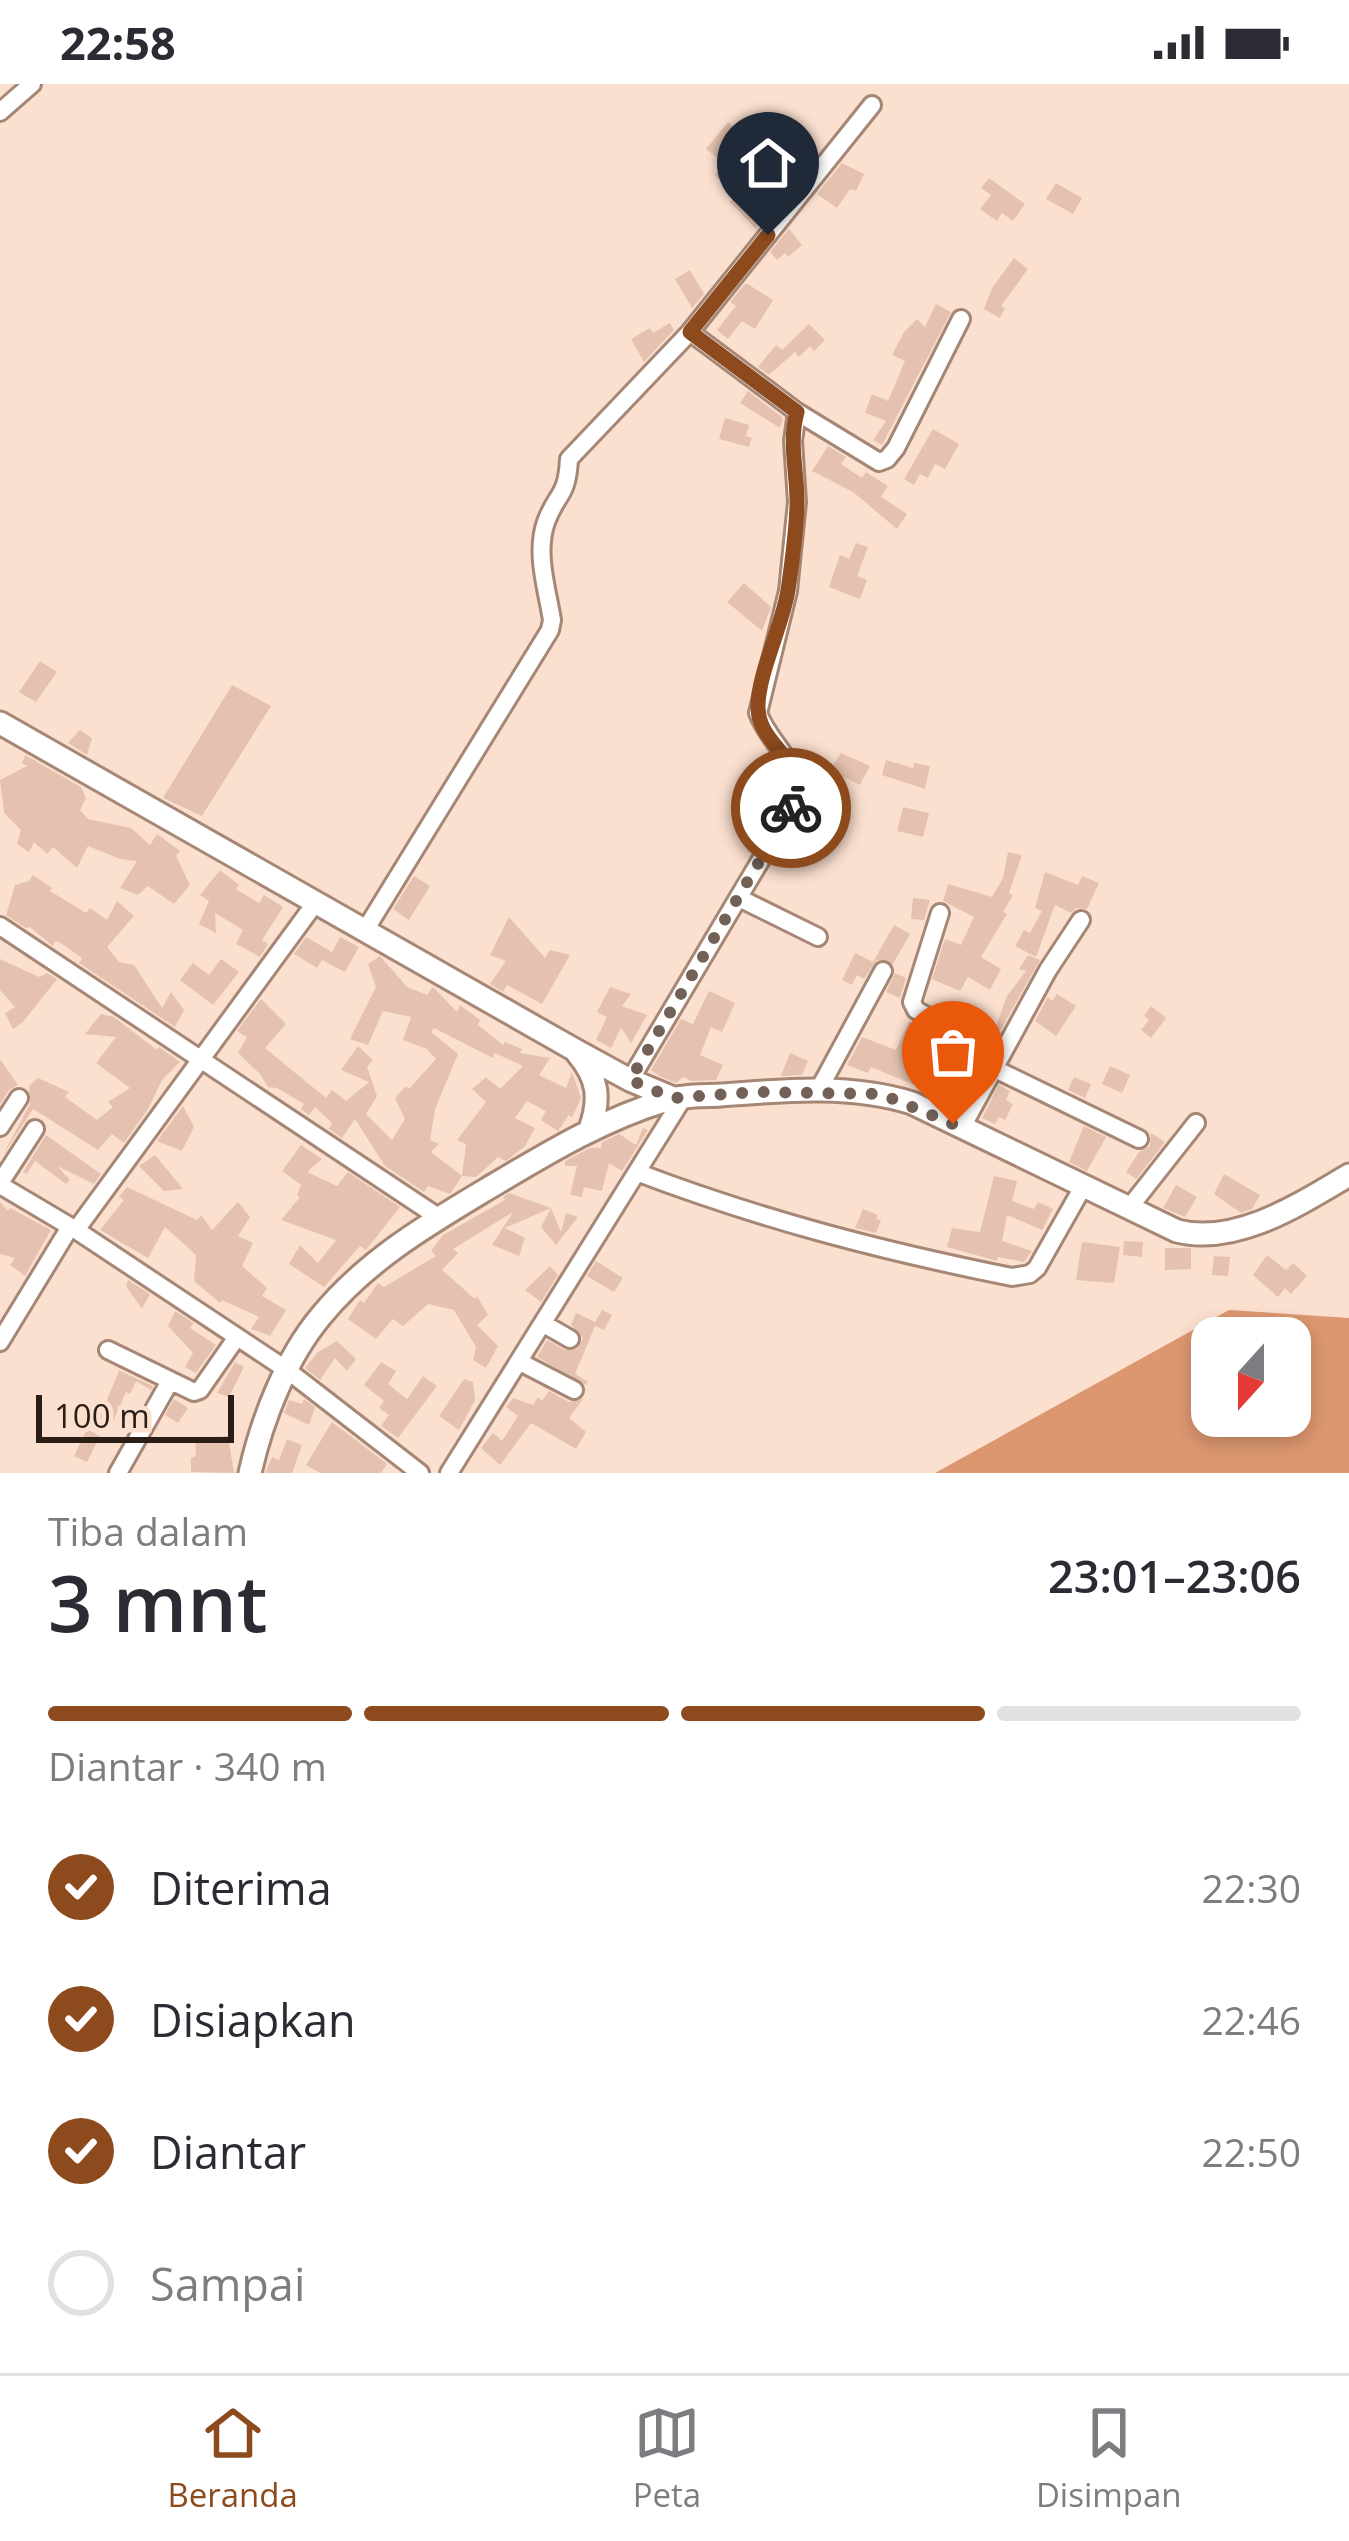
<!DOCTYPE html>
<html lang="id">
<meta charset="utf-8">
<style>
:root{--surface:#fff;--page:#f7f7f7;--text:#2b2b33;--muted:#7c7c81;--line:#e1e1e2;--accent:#8d4a1d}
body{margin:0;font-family:"Open Sans",sans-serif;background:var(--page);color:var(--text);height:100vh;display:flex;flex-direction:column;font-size:45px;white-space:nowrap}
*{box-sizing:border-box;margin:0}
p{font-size:39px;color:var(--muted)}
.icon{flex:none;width:66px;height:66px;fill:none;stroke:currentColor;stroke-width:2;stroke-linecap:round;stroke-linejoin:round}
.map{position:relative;height:1389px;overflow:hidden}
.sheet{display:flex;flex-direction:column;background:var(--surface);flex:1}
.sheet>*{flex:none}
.needle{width:78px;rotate:201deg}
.tools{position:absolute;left:1191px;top:1233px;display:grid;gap:24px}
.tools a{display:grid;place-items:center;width:120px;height:120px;border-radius:24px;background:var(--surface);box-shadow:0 6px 18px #0003;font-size:60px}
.scale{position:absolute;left:36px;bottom:30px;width:198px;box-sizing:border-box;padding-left:12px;border:6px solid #291d16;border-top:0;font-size:33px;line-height:42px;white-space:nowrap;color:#291d16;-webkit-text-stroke:9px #fbe0d0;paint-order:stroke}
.pin{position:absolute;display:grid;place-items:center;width:102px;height:102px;color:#fff;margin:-123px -51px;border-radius:50% 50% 50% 0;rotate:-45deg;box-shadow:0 0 12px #0007}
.pin .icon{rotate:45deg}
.courier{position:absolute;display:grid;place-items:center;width:120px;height:120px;margin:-60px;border:9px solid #8d4a1d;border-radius:50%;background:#fff;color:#222;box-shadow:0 3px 15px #0007}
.overview em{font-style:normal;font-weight:600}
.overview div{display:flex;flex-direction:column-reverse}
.overview{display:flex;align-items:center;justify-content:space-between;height:204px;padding:0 48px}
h1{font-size:78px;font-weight:600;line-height:90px}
.bar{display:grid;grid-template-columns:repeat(4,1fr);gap:18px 12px;align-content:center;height:144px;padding:0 48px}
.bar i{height:15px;border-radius:9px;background:var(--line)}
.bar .current{background:var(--accent)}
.bar p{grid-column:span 4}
ol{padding:0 48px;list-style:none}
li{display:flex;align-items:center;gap:36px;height:132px}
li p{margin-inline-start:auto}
li .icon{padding:12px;border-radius:50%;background:var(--accent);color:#fff;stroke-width:4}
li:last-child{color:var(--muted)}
li i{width:66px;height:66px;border:6px solid var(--line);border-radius:50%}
.status{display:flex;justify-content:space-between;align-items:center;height:84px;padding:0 60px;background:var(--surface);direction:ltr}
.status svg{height:33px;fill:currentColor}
.tabs{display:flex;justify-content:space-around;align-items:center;height:168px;border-top:3px solid var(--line);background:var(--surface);font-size:33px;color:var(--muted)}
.tabs a{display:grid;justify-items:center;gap:6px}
.tabs .current{color:var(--accent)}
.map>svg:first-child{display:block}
.water{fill:#dc9770;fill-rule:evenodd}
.building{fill:#e4c2af;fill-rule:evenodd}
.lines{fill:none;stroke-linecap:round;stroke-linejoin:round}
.minor-casing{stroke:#a68775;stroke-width:22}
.major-casing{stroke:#a68775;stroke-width:27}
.minor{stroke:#fff;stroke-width:16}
.major{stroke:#fff;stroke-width:21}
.done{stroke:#726157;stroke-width:12;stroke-dasharray:0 21.6}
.route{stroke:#8d4a1d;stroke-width:15}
</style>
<div class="status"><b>22:58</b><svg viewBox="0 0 49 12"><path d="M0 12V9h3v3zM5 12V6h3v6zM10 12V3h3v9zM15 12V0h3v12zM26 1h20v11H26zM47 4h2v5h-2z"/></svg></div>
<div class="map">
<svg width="1349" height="1389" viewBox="0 0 1349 1389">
<rect width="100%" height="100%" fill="#fbe0d0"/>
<path class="water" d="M1229 1226 1349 1234V1389H935ZM1212 1254H1290V1332H1212Z"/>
<path class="building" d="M728 38 794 98 756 145 730 118 736 112 715 91 725 80 706 65Z
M842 79 864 90 856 107 850 105 837 124 817 110Z
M989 94 1025 120 1013 137 1002 129 997 137 980 125 991 111 981 104Z
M1056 99 1082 114 1073 130 1046 115Z
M789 145 802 161 788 173 785 169 777 176 770 168Z
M1014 174 1028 185 1001 222 1005 224 1000 234 984 225 992 204Z
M690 186 704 210 692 224 675 195Z
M746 199 773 216 755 245 742 237 728 255 717 246 736 222 730 218Z
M936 220 951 228 882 361 873 356 886 337 865 329 872 310 888 317 905 277 892 271 904 248 917 235 925 243Z
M670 239 674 246 644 278 631 255 650 244 653 249Z
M809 240 825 256 814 267 810 262 799 273 795 268 769 291 758 283 776 261 782 266Z
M748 307 783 334 780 344 740 319Z
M725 334 749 341 746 352 752 354 749 363 719 355Z
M933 345 959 360 945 385 935 380 928 394 920 390 914 401 904 395Z
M828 362 846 373 841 380 862 394 866 388 888 402 881 413 907 430 897 445 853 408 812 387Z
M856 459 868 463 857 492 867 496 860 515 829 503 840 471 849 475Z
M744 499 771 523 762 547 727 518Z
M40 577 57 588 36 618 19 608Z
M232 601 271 622 202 732 163 714Z
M80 646 92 654 87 671 68 659Z
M841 669 870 682 860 701 844 693 836 706 822 698Z
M25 671 81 703 86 714 80 726 88 735 131 744 150 761 157 750 180 767 176 772 190 801 174 820 148 802 138 811 120 804 137 777 120 775 88 762 77 784 53 763 47 770 34 758 29 768 17 760 21 746 4 729 0 696 27 682 22 679Z
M886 676 913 684 914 679 930 682 925 705 882 691Z
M903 723 929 729 923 753 897 747Z
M1008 768 1022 771 1009 809 1013 811 1003 828 1007 830 981 873 1001 885 990 906 968 893 960 907 932 895 945 855 961 861 974 833 943 817 948 800 992 813 1003 794Z
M220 786 239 801 236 805 259 819 264 811 283 823 262 856 268 860 260 873 236 860 243 846 215 829 216 849 199 840 209 817 200 811Z
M1045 788 1078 801 1082 792 1099 799 1087 825 1076 824 1071 829 1055 821 1036 873 1015 862 1024 846 1030 849 1042 827 1035 824Z
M33 791 52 804 50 807 86 829 90 824 107 836 117 817 134 832 107 863 119 878 134 881 162 924 171 908 184 926 175 943 79 879 82 874 59 858 55 857 53 862 30 843 26 844 6 831 15 801 29 797Z
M414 792 430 802 409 836 393 825Z
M913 814 930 816 924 836 911 835Z
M509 833 545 874 550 866 570 871 542 920 507 901 503 908 490 900 506 877 490 871Z
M894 841 910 850 893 880 877 876 864 895 857 891 852 901 842 896 855 869 873 878Z
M306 853 332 868 340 853 359 863 345 888 322 876 317 884 294 870Z
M1028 871 1040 876 1000 947 995 945 1007 912 1026 887 1019 885Z
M380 872 407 903 427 911 433 903 457 928 460 921 480 936 478 941 503 961 505 958 522 965 520 969 550 974 539 991 566 1004 572 988 581 1014 572 1034 569 1031 558 1047 541 1036 546 1027 527 1017 515 1034 535 1044 525 1062 506 1077 498 1073 476 1093 462 1092 450 1110 428 1102 424 1108 385 1082 355 1035 342 1054 329 1045 332 1039 315 1023 309 1031 301 1025 304 1020 277 1004 268 1003 260 990 238 969 247 953 237 947 261 915 286 940 265 964 326 1014 332 1006 346 1017 369 998 341 986 358 962 373 976 367 983 377 1012 366 1030 392 1056 405 1035 395 1014 406 1002 409 1005 436 975 427 965 403 956 411 933 383 927 368 961 350 955 376 903 368 880ZM434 944 493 974 495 969 523 982 500 1005 486 993 472 1005 486 1018 457 1056 466 1060 462 1092 431 1068 439 1060 430 1056 435 1025 458 970 431 948Z
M0 875 39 893 47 889 57 895 23 938 13 945 5 929 15 923 0 906Z
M221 875 239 888 213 921 180 896 193 879 209 891Z
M895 889 906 894 900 914 886 908Z
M610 903 631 910 622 922 647 931 631 959 621 944 611 964 596 956 607 933 597 928Z
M709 907 735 919 722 948 711 943 700 971 723 981 716 996 692 997 683 993 676 999 661 993 651 986 681 935 693 940Z
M1057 910 1076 922 1056 952 1035 937 1048 913 1052 917Z
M1151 922 1166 934 1151 954 1141 946 1149 936 1144 932Z
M101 930 114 933 157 966 159 963 180 978 162 996 148 1025 124 1059 112 1050 98 1066 33 1025 3 1071 30 1020 29 1002 38 994 69 1008 65 1013 97 1036 113 1023 108 1018 130 1004 96 979 116 953 85 950Z
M909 937 982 978 958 1024 948 1020 959 998 933 984 924 1005 871 983 868 989 847 981 862 953 896 966Z
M790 969 808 977 802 991 781 992Z
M0 975 18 1001 9 1006 0 1020Z
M1110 982 1130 991 1122 1009 1102 1000Z
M1074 993 1091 1000 1085 1014 1068 1006Z
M999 1001 1010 1007 1006 1016 1013 1020 1005 1036 999 1033 995 1040 982 1034Z
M183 1022 194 1043 182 1067 157 1057Z
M1084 1042 1106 1053 1087 1087 1069 1078Z
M643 1044 648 1046 622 1087 609 1079 602 1107 584 1103 582 1113 570 1111 577 1082H565V1077L590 1064H601L602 1058 619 1050 636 1061Z
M1151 1049 1165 1058 1136 1095 1126 1088 1139 1068 1150 1062Z
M46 1051 101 1090 94 1100 57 1082 70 1096 66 1100 35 1077 27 1090 23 1088Z
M301 1061 322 1075 307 1088 337 1102 348 1088 400 1123 366 1166 360 1162 324 1203 289 1180 300 1161 318 1179 336 1156 281 1136 300 1113 297 1111 301 1101 282 1087Z
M155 1071 183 1105 164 1107 139 1082Z
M1224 1090 1260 1111 1252 1125 1241 1129 1214 1110Z
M994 1092 1017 1097 1012 1117 1034 1125 1038 1118 1053 1125 1042 1146 1007 1131 1002 1157 1032 1167 1024 1178 998 1173 997 1177 947 1163 952 1144 980 1148Z
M1176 1101 1197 1113 1185 1133 1163 1124Z
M127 1103 197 1136 201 1131 212 1146 238 1118 250 1133 238 1152 253 1159 242 1182 267 1204 262 1212 286 1226 270 1252 251 1245 259 1233 222 1216 220 1219 194 1197 196 1171 165 1143 148 1174 100 1146 124 1116 119 1113Z
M509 1109 551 1124 505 1144 525 1154 519 1172 492 1161 513 1128 453 1165 458 1169 442 1186 475 1215 477 1212 488 1231 477 1241 498 1262 486 1284 473 1276 476 1263 454 1226 428 1220 403 1242 393 1235 376 1255 348 1235 360 1216 364 1219 378 1199 384 1203 436 1172 431 1167 443 1151 505 1116 503 1113Z
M0 1118 8 1127 10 1124 51 1146 25 1192 10 1181 15 1174 0 1170Z
M551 1124 561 1148 566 1129 578 1133 556 1161 541 1143Z
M863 1125 878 1131 876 1135 881 1136 876 1149 855 1144Z
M1124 1157 1143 1158 1142 1173 1123 1171Z
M1082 1158 1120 1163 1114 1199 1076 1196Z
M1165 1164H1191V1185L1165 1186Z
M1267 1171 1286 1186 1293 1179 1307 1192 1291 1210 1285 1204 1278 1213 1253 1191Z
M1214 1172 1230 1173 1228 1192 1212 1191Z
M596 1177 623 1194 614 1208 587 1192Z
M550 1182 558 1191 541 1218 525 1206Z
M128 1196 150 1210 142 1225 126 1202Z
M602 1226 612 1231 604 1246 595 1242 575 1290 588 1298 586 1301 537 1273 547 1256 565 1266 577 1265 583 1254 571 1241 576 1229 595 1238Z
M175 1227 194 1239 190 1244 216 1261 196 1289 185 1283 193 1269 168 1242Z
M337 1257 356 1275 347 1287 335 1274 320 1296 305 1284 318 1268Z
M235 1278 244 1283 229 1313 217 1309Z
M381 1278 396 1287 388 1300 407 1315 423 1292 437 1302 398 1354 381 1342 389 1331 379 1324 384 1317 364 1301Z
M116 1285 153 1302 151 1306 136 1297 130 1310 126 1308 111 1342 98 1337 119 1287Z
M464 1295 473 1298 475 1316 459 1346 439 1332Z
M549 1307 569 1318 583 1315 569 1334 586 1348 576 1365 531 1339 500 1381 481 1364 493 1349 502 1357 518 1332 506 1323 513 1314 533 1321 538 1313 542 1317Z
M174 1315 188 1324 178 1339 165 1331Z
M304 1315 315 1323 309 1341 284 1329 289 1316 302 1320Z
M332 1338 387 1380 381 1389H320L306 1381Z
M87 1345 100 1352 87 1378 74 1372Z
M228 1352 234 1389 191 1388V1374L196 1372 195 1354Z
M287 1355 302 1361 292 1389H265L272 1373 279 1376Z"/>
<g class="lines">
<defs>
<path id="minor" d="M0 28 32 0
M690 248 797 328 879 378 887 375 896 364 961 235
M739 814 818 853
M940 829 912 918 916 926 1000 973
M0 842 438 1133
M364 848 550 546 552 536C547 505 535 469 546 438 557 408 567 414 569 375L690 248 872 21
M993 984 1139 1055
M630 996 794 720C805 679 771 664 758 629L788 507 797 418 793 357 797 328
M818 1007 883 887
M0 1043 19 1014
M961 1045 1048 886 1081 836
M639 1089C763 1136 882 1167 1012 1193L1030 1190 1037 1184 1084 1101
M0 1099 35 1045
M0 1101 76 1146 287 1286 420 1389
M1129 1124 1196 1039
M76 1146 316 818
M544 1240 570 1255
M0 1258 70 1143
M108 1266 194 1308 200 1306 237 1253
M520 1278 574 1306
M118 1389 169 1299
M449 1389 683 1014"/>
<path id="major" d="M0 639 575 966 630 996 673 1014
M577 969C598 994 601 1014 590 1045
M250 1389C262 1335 286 1274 321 1232 367 1176 427 1141 487 1105 546 1070 601 1036 667 1016 684 1011 704 1012 721 1011 784 1006 852 1000 912 1019L1177 1147C1236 1162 1300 1120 1349 1091"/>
</defs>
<use href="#minor" class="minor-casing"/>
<use href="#major" class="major-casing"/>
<use href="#minor" class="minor"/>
<use href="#major" class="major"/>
</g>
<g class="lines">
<path class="done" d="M791 724 630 996 673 1014 756 1008 881 1010 953 1040"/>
<path class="route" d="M768 151 690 248 797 328C788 360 798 390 797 422 796 449 792 479 788 506 783 540 757 592 758 624 759 665 812 674 791 724"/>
</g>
</svg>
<div class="tools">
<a><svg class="needle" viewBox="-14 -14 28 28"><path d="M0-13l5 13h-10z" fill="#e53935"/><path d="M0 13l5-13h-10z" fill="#7c7c81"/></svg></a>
</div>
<div class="scale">100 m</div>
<div class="pin" style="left:953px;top:1040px;background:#ea580c"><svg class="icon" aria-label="bag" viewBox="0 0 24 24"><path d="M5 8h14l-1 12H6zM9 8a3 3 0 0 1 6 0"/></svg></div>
<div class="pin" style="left:768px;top:151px;background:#1f2937"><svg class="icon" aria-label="home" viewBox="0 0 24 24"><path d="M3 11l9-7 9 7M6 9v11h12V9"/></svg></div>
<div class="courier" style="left:791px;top:724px"><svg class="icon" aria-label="bike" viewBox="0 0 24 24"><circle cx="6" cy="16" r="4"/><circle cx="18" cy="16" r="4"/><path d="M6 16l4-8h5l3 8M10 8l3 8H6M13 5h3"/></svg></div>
</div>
<section class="sheet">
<div class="overview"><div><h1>3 mnt</h1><p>Tiba dalam</p></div><em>23:01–23:06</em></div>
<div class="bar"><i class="current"></i><i class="current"></i><i class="current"></i><i></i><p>Diantar · 340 m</p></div>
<ol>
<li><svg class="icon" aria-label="check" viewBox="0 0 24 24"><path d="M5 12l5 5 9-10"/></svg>Diterima<p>22:30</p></li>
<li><svg class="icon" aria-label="check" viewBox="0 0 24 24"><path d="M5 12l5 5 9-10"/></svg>Disiapkan<p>22:46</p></li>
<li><svg class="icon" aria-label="check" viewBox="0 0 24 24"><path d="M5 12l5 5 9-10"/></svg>Diantar<p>22:50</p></li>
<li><i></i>Sampai</li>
</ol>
</section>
<nav class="tabs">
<a class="current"><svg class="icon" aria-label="home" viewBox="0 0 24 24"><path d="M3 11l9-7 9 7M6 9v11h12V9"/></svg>Beranda</a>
<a><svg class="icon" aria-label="map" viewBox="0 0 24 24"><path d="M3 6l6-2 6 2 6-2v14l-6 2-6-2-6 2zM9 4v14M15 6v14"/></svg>Peta</a>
<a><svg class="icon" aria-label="saved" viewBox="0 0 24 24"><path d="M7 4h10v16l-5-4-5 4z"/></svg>Disimpan</a>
</nav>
